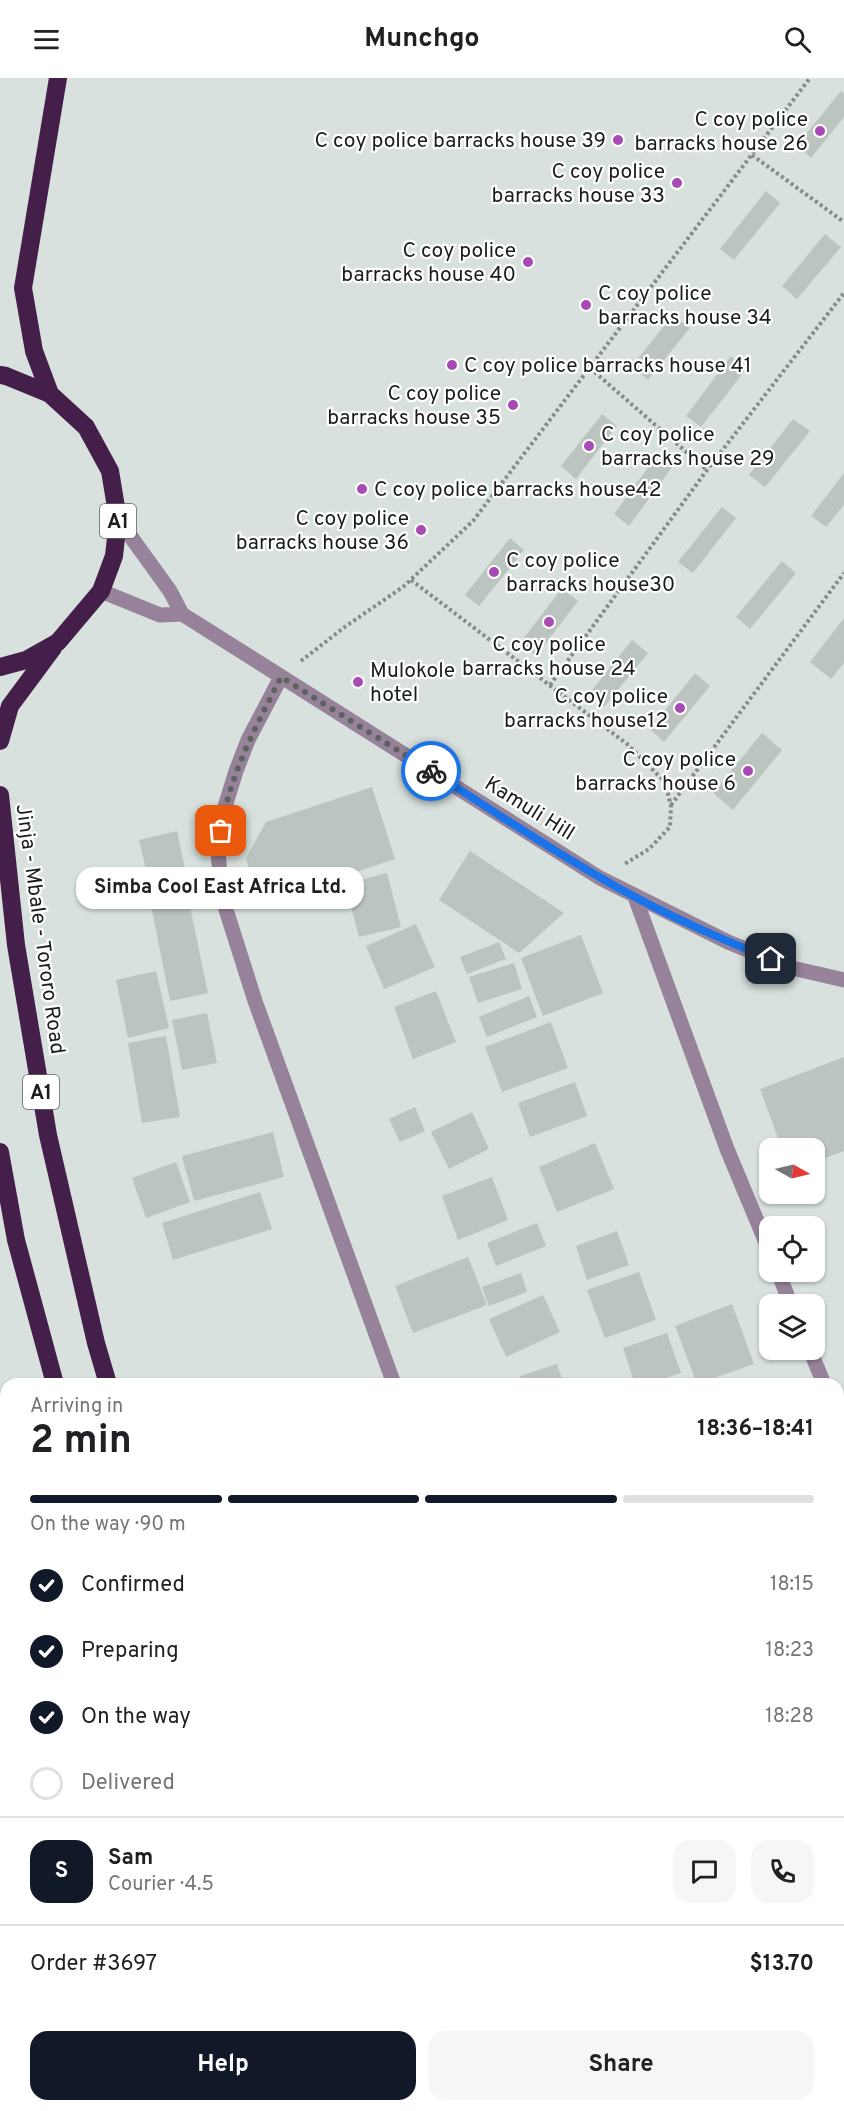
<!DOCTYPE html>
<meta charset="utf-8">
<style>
:root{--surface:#fff;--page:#f6f6f6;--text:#202124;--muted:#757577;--line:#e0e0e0;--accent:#111827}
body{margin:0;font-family:Overpass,sans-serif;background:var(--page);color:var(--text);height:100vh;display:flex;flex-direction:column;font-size:22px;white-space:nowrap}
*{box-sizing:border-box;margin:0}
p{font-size:20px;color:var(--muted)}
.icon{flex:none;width:33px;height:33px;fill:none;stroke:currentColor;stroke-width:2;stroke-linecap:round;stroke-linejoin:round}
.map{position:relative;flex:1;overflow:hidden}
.details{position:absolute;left:0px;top:1300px;width:844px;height:734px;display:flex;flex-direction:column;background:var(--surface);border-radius:18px 18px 0 0;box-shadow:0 2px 4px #0004}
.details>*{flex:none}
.needle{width:39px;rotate:98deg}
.tools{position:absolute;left:759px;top:1060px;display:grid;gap:12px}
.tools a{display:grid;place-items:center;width:66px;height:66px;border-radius:12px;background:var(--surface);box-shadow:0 2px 4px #0004;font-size:30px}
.pin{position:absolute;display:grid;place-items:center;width:51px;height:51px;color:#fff;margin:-26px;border-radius:12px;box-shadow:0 3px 9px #0006}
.courier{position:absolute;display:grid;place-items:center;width:60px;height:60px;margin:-30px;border:4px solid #1a73e8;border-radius:50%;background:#fff;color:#222;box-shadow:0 2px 8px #0007}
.bubble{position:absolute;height:42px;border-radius:18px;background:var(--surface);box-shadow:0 2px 4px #0004;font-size:20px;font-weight:700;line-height:42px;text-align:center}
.headline em{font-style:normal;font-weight:700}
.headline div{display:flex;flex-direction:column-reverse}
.headline{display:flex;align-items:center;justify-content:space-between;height:102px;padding:0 30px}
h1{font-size:39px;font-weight:700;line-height:45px}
.bar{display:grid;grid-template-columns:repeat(4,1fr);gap:9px 6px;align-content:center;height:72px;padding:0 30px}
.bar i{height:8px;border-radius:4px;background:var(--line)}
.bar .on{background:var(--accent)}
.bar p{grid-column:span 4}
.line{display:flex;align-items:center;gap:15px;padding:0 30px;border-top:2px solid var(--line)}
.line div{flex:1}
.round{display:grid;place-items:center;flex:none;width:63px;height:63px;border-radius:18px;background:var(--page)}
ol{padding:0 30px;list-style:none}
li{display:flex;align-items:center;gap:18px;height:66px}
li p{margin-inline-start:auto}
li .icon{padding:6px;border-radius:50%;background:var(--accent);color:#fff;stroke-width:4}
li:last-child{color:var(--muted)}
li i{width:33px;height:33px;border:3px solid var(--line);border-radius:50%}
.action{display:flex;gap:12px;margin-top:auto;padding:12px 30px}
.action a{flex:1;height:69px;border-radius:18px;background:var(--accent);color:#fff;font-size:24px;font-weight:700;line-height:69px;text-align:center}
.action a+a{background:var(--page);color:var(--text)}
header{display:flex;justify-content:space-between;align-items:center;height:78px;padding:0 30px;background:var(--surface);font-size:27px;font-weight:700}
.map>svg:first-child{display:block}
.building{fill:#bcc4c0}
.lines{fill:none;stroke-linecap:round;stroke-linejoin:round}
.path{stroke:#858b89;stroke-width:4;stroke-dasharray:3 3;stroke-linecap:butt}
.minor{stroke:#968399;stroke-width:15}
.highway{stroke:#441f49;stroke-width:18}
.done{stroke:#5d6260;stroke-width:6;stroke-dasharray:0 10.8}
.route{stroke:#1a73e8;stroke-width:8}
.poi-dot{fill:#a74ab4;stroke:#fff;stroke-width:2}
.labels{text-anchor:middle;stroke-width:4.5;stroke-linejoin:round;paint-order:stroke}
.shield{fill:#fff;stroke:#5f6261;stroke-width:1.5}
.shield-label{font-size:20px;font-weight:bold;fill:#1b1e1d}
.poi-label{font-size:21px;fill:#1b1e1d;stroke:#fff;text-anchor:end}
.street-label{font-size:21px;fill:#1b1e1d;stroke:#fff}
</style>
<header><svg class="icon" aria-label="menu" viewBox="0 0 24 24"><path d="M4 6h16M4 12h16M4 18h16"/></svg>Munchgo<svg class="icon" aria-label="search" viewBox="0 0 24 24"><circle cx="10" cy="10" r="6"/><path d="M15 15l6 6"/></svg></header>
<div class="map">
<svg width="844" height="2033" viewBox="0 0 844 2033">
<rect width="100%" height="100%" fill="#d8e1dd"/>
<path class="building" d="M841 13 844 15V39L811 80 797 67Z
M766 113 780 125 734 182 720 171Z
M825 156 841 169 797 221 782 208Z
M673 237 690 250 648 302 632 288Z
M731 278 747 290 701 349 686 338Z
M602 336 617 348 576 401 561 388Z
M793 341 810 353 765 409 749 397Z
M658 376 673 388 629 448 614 436Z
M844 395V427L826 449 811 438Z
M722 429 736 440 693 495 678 484Z
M510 460 524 472 479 528 465 517Z
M782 483 796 495 750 551 736 539Z
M562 510 578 523 536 578 520 565Z
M844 540V585L831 601 810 584Z
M632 562 648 575 604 629 589 616Z
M695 595 710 608 664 664 650 651Z
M762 655 782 672 733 732 713 715Z
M372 709 395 781 290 816 289 812 257 821 246 780 266 744Z
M177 753 186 795 149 804 139 762Z
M470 773 564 835 519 875 439 822Z
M387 795 401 849 359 859 345 806Z
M187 814 208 915 170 923 150 822Z
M416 846 435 889 384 911 366 868Z
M581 857 603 915 543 938 521 880Z
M499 864 506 881 467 896 460 879Z
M514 885 522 911 478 925 469 899Z
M156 893 169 950 128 960 116 902Z
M436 913 456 964 413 981 394 929Z
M529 918 537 939 487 959 479 939Z
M207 935 217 985 182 992 172 942Z
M551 944 568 990 502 1014 485 969Z
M166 958 180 1039 142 1045 128 965Z
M844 979V1073L814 1084V1071H782L760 1011Z
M575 1004 587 1038 530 1059 518 1025Z
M415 1029 425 1053 400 1064 389 1041Z
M472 1034 489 1071 449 1091 431 1054Z
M273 1054 284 1099 194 1123 182 1078Z
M595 1065 614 1111 557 1134 539 1089Z
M176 1084 190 1124 146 1140 132 1100Z
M492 1099 508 1142 458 1162 442 1118Z
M260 1114 272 1151 173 1182 162 1145Z
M537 1145 546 1168 496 1188 487 1165Z
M617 1153 629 1187 587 1202 576 1168Z
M468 1179 487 1227 413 1255 395 1208Z
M639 1194 656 1242 605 1260 587 1212Z
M521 1195 527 1214 489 1228 482 1209Z
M543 1217 560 1254 506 1279 489 1241Z
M732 1226 754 1286 697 1306 675 1248Z
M667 1255 681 1295 647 1306H635L623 1270Z
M557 1286 564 1306H523L520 1298Z
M838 1484 844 1495V1521L838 1523Z
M0 1566 6 1574V1587L0 1591Z
M6 1596V1664L0 1656V1600Z
M3 1671 6 1675V1694L0 1698V1673Z
M844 1701V1766L838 1769V1705Z
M2 1726 6 1732V1750L0 1754V1727Z
M6 1821V1843L0 1832V1824Z
M838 1883 844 1893V1917L838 1920Z
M194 2028H219L210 2033H197Z
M223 2028H256L247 2033H226Z
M648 2028H662L665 2032 647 2033 645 2031Z"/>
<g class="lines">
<path class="path" d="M752 77 844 144
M590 290 707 392
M411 502 627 666 665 704 671 728 670 749 649 771 623 787
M301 583 346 548 403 509 473 443 810 0
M550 607 707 392 844 215
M671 727 844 495"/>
<path class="minor" d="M101 513 160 537 182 536 170 513 118 441
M182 536 600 800 728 864 792 890 844 902
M281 599 248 662 236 693 224 732 218 774 222 819 255 923 394 1306
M635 819 727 1071 770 1174
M778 1194 791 1227
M810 1272 824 1306
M838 1341 844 1355
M838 1982 844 1979
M728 2028 731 2033
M750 2033 759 2028"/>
<path class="highway" d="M0 297 6 298 50 316 86 349 110 393 118 441 114 478 101 513 58 564 26 582 0 589
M50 316 34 273 23 210 58 0
M0 663 10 628 53 570
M0 717 16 867 48 1057 96 1265 108 1306
M0 1074 16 1162 55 1306
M358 2028 361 2033
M426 2028 429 2033"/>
</g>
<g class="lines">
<path class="done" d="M221 753C229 697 256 649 281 599L431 693"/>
<path class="route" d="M431 693C487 729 543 767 601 800 655 832 713 858 771 881"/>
</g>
<g class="poi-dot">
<circle cx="820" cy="53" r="6"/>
<circle cx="618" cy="62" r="6"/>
<circle cx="677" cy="105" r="6"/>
<circle cx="528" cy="184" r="6"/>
<circle cx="586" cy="227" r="6"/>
<circle cx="452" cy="287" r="6"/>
<circle cx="513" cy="327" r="6"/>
<circle cx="589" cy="368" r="6"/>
<circle cx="362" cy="411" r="6"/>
<circle cx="421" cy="452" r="6"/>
<circle cx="494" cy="494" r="6"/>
<circle cx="549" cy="544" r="6"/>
<circle cx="358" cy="604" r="6"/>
<circle cx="680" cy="630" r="6"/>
<circle cx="748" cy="693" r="6"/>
</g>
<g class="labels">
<g class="shield">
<rect x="100" y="426" width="36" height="34" rx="4.5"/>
<rect x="23" y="997" width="36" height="34" rx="4.5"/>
</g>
<g class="shield-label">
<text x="118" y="450">A1</text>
<text x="41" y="1021">A1</text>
</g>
<g class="poi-label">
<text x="808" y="48">C coy police<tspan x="808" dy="24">barracks house 26</tspan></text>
<text x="606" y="69">C coy police barracks house 39</text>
<text x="665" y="100">C coy police<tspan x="665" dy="24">barracks house 33</tspan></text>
<text x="516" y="179">C coy police<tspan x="516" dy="24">barracks house 40</tspan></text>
<text x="598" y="222" text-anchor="start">C coy police<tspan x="598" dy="24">barracks house 34</tspan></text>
<text x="464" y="294" text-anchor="start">C coy police barracks house 41</text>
<text x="501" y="322">C coy police<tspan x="501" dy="24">barracks house 35</tspan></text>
<text x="601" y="363" text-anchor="start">C coy police<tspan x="601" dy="24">barracks house 29</tspan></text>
<text x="374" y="418" text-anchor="start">C coy police barracks house42</text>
<text x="409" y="447">C coy police<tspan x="409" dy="24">barracks house 36</tspan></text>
<text x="506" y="489" text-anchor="start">C coy police<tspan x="506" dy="24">barracks house30</tspan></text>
<text x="549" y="573" text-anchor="middle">C coy police<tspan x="549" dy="24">barracks house 24</tspan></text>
<text x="370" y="599" text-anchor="start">Mulokole<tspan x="370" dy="24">hotel</tspan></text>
<text x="668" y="625">C coy police<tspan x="668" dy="24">barracks house12</tspan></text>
<text x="736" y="688">C coy police<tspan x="736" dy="24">barracks house 6</tspan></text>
</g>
<g class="street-label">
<text transform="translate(530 730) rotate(32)" y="7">Kamuli Hill</text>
<text transform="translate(41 851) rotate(82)" y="7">Jinja - Mbale - Tororo Road</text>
</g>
</g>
</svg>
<div class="tools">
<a><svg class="needle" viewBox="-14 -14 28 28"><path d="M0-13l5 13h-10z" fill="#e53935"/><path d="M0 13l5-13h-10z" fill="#757577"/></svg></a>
<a><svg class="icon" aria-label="locate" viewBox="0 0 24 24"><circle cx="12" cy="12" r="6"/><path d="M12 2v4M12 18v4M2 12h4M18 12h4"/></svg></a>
<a><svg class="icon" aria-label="layers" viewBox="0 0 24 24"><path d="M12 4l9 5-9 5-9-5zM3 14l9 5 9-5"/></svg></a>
</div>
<div class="pin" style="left:221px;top:753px;background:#ea580c"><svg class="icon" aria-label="bag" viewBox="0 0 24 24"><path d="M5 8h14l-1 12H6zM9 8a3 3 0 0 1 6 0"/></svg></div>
<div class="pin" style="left:771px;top:881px;background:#1f2937"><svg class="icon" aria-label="home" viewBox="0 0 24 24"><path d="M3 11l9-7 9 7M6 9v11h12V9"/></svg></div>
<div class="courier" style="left:431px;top:693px"><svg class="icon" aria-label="bike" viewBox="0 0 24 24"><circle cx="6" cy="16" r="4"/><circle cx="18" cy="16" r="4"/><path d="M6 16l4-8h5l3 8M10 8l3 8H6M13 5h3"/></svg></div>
<div class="bubble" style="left:76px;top:789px;width:288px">Simba Cool East Africa Ltd.</div>
<section class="details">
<div class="headline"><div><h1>2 min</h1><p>Arriving in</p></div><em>18:36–18:41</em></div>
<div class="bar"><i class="on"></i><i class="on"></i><i class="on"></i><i></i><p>On the way · 90 m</p></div>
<ol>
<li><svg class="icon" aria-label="check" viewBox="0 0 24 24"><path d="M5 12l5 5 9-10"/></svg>Confirmed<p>18:15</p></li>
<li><svg class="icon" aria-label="check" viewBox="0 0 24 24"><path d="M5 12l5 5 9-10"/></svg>Preparing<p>18:23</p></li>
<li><svg class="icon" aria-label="check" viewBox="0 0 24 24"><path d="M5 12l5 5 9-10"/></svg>On the way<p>18:28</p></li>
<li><i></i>Delivered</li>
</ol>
<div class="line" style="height:108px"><b class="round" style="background:var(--accent);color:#fff">S</b><div><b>Sam</b><p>Courier · 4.5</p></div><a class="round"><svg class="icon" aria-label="chat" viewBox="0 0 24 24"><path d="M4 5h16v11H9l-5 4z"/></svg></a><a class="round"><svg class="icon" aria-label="phone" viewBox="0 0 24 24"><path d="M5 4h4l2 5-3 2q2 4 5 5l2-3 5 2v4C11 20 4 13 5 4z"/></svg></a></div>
<div class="line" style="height:78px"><div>Order #3697</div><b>$13.70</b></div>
<div class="action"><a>Help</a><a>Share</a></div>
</section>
</div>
